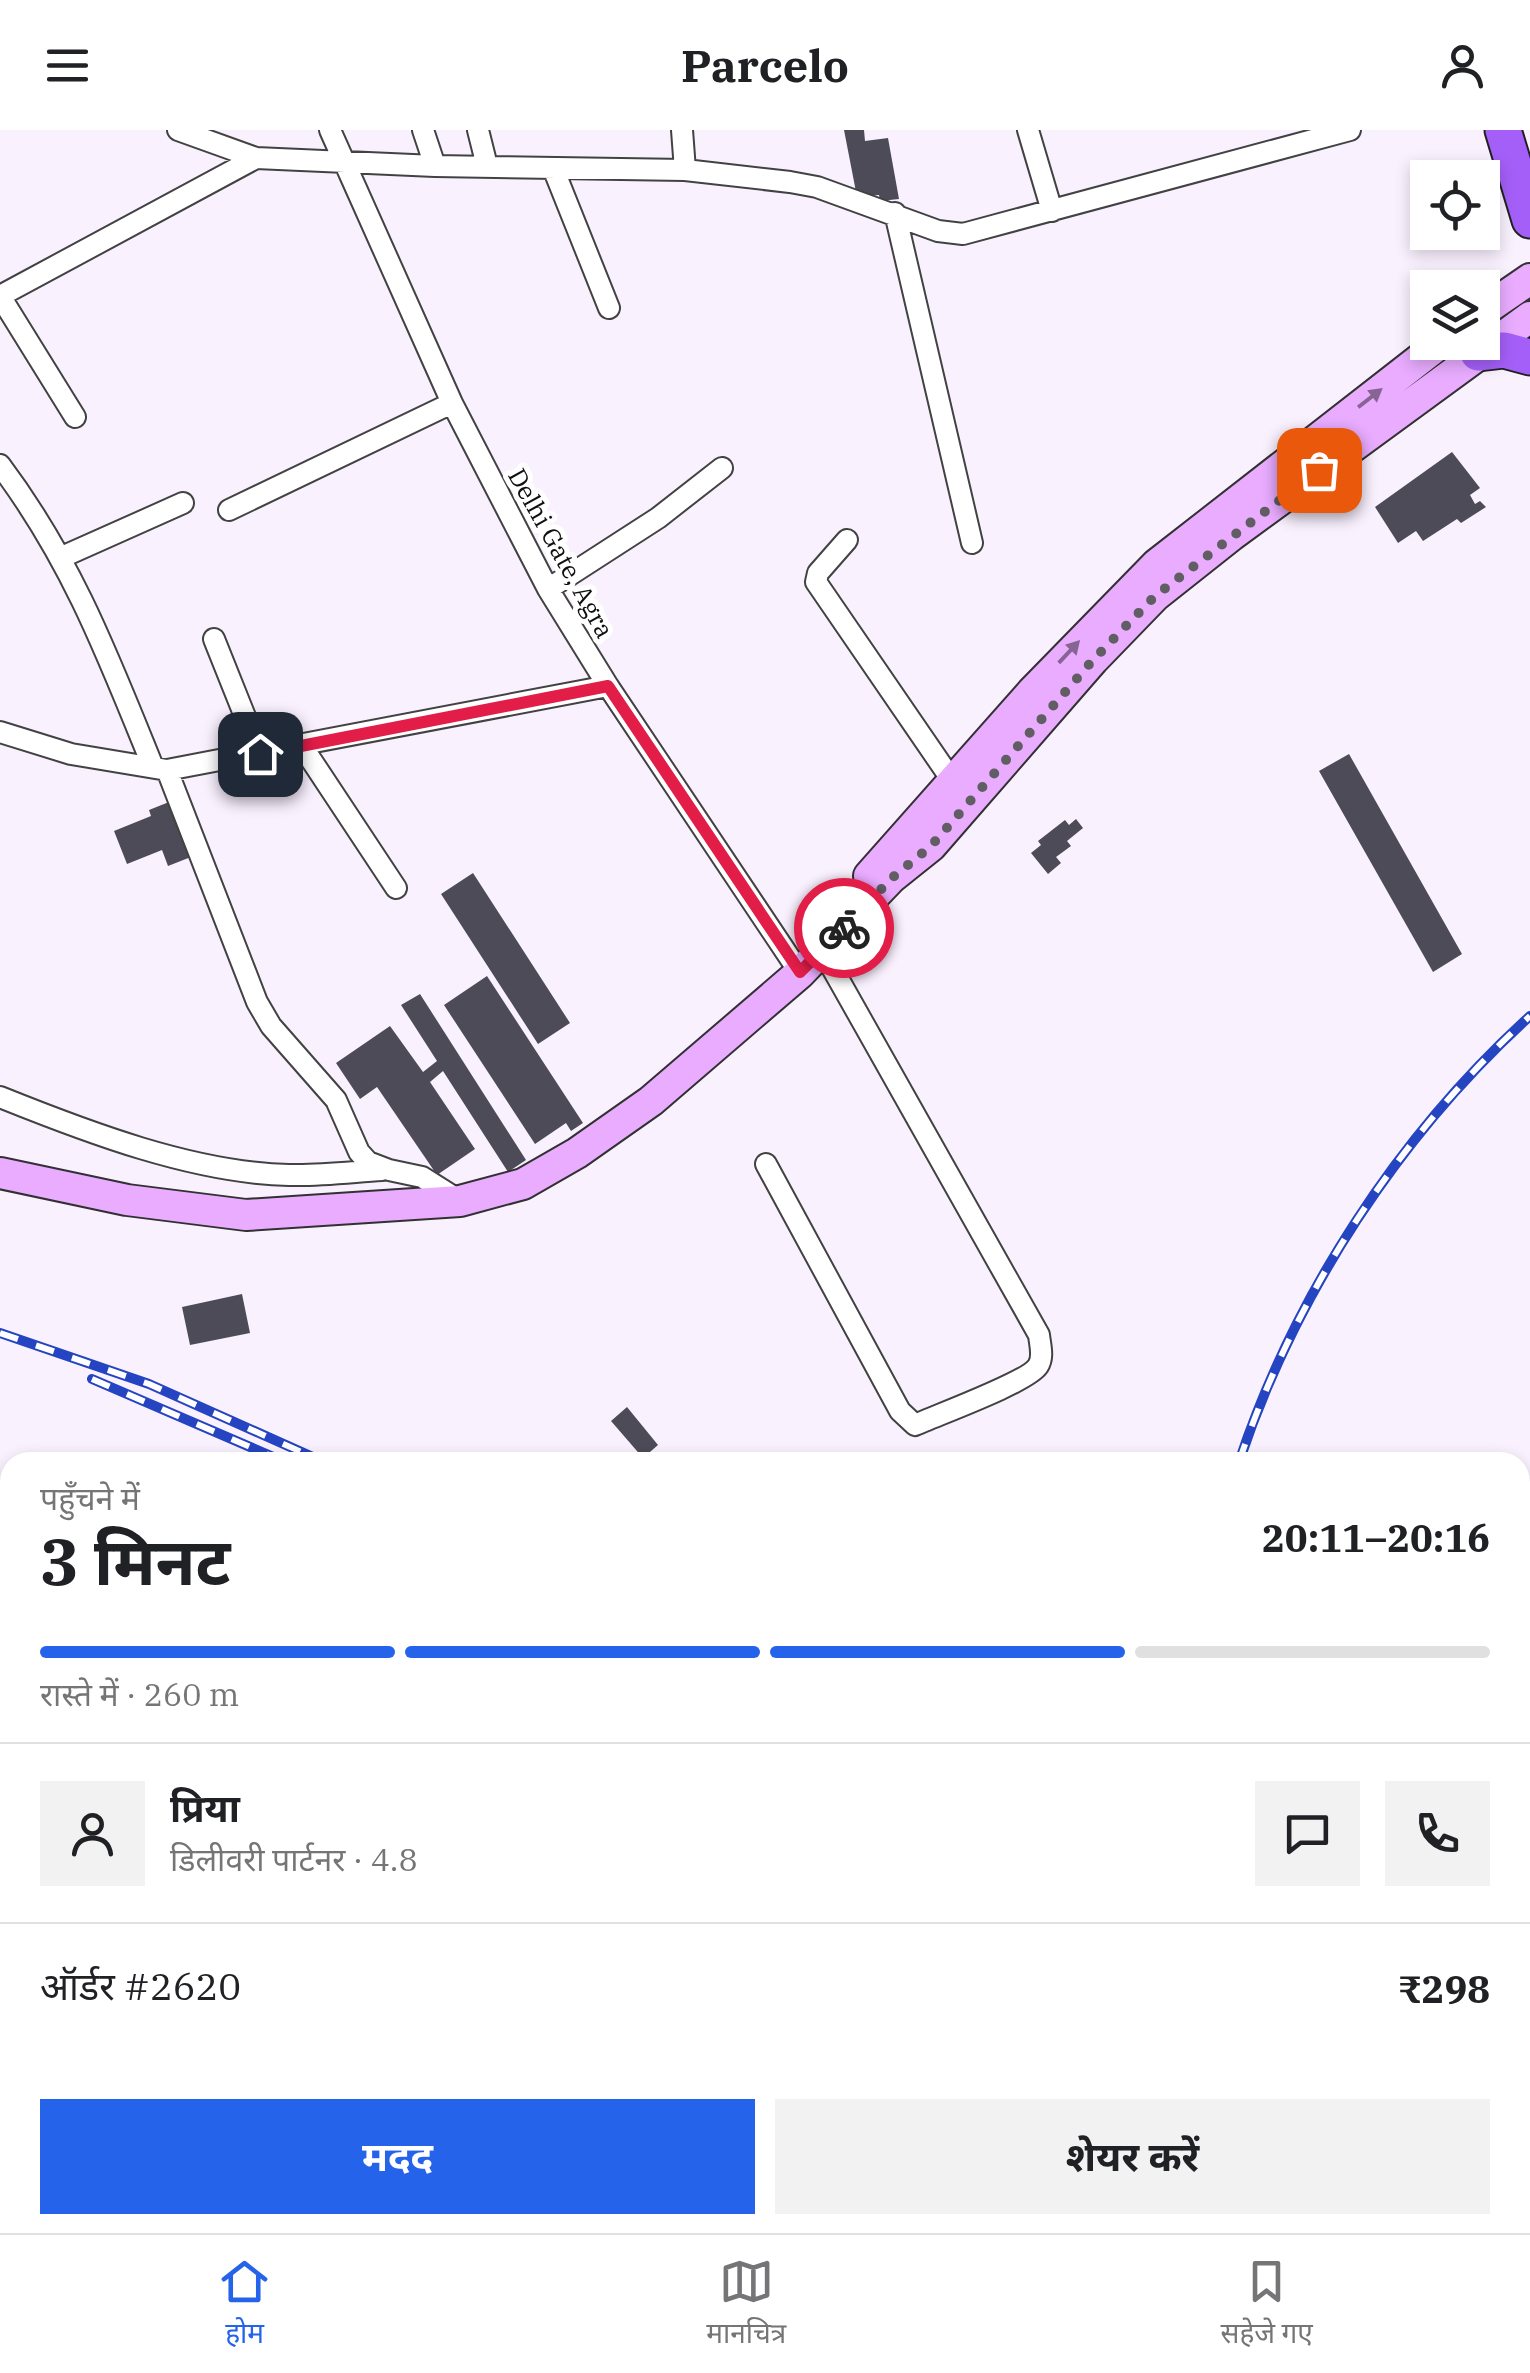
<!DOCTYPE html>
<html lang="hi">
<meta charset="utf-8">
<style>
:root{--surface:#fff;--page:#f2f2f2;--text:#202124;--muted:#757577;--line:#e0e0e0;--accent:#2563eb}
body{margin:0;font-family:"IBM Plex Serif","Noto Sans Devanagari",serif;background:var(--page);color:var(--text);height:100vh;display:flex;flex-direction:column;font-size:38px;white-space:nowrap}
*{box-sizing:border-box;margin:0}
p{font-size:32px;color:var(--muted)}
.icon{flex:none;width:55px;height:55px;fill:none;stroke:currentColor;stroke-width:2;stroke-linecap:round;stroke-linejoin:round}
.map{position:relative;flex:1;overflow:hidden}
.drawer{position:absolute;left:0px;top:1322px;width:1530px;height:782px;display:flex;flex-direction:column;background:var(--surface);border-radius:30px 30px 0 0;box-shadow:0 5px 15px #0003}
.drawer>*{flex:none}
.buttons{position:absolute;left:1410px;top:30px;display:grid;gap:20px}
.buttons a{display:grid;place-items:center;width:90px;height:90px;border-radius:0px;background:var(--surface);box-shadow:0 5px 15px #0003;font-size:50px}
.pin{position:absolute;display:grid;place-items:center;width:85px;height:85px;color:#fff;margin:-42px;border-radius:20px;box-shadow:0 5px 15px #0006}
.courier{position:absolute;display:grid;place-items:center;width:100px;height:100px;margin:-50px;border:8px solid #e11d48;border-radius:50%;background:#fff;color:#222;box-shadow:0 2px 12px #0007}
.head em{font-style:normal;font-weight:700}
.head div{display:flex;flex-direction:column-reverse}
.head{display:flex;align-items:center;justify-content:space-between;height:170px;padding:0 40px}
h1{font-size:65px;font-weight:700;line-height:75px}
.bar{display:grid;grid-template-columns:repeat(4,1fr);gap:15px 10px;align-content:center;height:120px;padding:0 40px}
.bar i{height:12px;border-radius:8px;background:var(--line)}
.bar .on{background:var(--accent)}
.bar p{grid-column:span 4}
.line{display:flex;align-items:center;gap:25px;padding:0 40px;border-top:2px solid var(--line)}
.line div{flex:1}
.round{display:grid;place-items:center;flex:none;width:105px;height:105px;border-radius:0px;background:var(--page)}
.button{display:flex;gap:20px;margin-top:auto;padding:20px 40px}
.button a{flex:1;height:115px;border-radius:0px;background:var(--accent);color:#fff;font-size:40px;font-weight:700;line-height:115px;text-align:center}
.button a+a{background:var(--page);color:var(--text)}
header{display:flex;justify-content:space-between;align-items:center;height:130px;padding:0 40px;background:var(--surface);font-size:45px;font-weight:700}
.dock{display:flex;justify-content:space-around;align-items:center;height:140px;border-top:2px solid var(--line);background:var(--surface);font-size:28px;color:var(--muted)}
.dock a{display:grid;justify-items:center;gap:5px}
.dock .on{color:var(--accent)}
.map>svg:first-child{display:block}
.building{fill:#4e4b58}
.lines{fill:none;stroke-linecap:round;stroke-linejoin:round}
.minor-casing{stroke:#424242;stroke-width:24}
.secondary-casing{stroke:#313131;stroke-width:34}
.trunk-casing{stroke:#202020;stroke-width:39}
.minor{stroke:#fff;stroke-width:20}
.secondary{stroke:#e9acff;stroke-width:30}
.trunk{stroke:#a45ff8;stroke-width:35}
.rail-casing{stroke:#2444c1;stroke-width:10}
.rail{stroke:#fff;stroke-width:6;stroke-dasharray:19;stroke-linecap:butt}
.oneway{fill:#876593}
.done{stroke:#615e63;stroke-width:10;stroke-dasharray:0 18}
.route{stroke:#e11d48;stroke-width:12}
.labels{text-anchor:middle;stroke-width:10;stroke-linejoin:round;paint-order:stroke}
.street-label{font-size:25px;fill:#0f0f0f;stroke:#fff}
</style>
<header><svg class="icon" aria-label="menu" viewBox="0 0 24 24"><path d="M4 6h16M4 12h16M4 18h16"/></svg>Parcelo<svg class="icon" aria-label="person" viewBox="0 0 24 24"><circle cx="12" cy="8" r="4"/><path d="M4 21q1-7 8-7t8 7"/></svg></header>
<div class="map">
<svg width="1530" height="2103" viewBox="0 0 1530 2103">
<rect width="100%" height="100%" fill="#faf1ff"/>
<path class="building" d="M844 0H864L865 11 888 8 899 69 880 71 879 65 857 67Z
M1452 322 1480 358 1470 365 1475 374 1480 371 1486 377 1461 393 1457 389 1423 411 1416 401 1398 413 1375 377Z
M1349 624 1462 824 1433 842 1319 641Z
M174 670 196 725 168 736 162 720 127 734 114 701 151 686 149 680Z
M1076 689 1083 698 1067 711 1071 716 1056 727 1061 733 1048 744 1031 723 1041 715 1038 711 1065 690 1069 695Z
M473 743 570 893 538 914 441 764Z
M487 846 583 993 571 1001 566 993 535 1014 444 875Z
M420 864 526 1030 508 1042 443 941 430 952 475 1019 437 1045 377 957 360 969 336 933 390 896 423 942 437 931 401 875Z
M242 1164 250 1203 190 1215 182 1177Z
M627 1277 658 1315 643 1328 611 1291Z
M1530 1983V2103H1453L1448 2095H1520V1989Z"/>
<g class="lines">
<defs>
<path id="minor" d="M178 0 256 28 435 36 685 40 790 52 817 57 938 101 963 104 1350 0
M330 0 452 273 548 459 608 556 800 843
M423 0 435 36
M478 0 487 36
M682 0 685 40
M1028 0 1052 81
M553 38 609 178
M895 83 972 413
M75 287 0 166 256 28
M0 335C72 431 108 526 153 637
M229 380 452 273
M847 410 818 443 816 452 960 662
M62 427 183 373
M548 459 658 388 722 338
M214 509 260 624
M0 602 71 624 167 640 608 556
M302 616 396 758
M167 640 257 872 271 896 336 970 359 1022 368 1032 389 1040 422 1047 460 1071
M0 967C87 1002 194 1043 289 1045 320 1046 351 1042 382 1040
M766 1034 900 1281 915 1295C937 1285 1028 1252 1038 1236 1044 1227 1040 1215 1039 1205L813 804
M0 1729 10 1766
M0 1860 10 1857
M0 1873 10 1899
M0 1926 10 1922
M0 2079 10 2078
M166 2095 167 2103
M659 2095 664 2103
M789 2095 793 2103
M1041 2095 1047 2103
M14 2103 15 2095
M285 2103 286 2095
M522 2103 537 2095"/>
<path id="secondary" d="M1482 182 1530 149
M869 746 1032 562 1157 434 1442 212
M0 1043 127 1070 246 1085 460 1071 523 1054 577 1023 651 971 800 843 891 748 931 716 1093 530 1155 466 1232 405 1530 187"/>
<path id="trunk" d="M1503 0 1530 90
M1478 223 1504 220 1530 227"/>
</defs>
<use href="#minor" class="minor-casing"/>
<use href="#secondary" class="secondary-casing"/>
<use href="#trunk" class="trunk-casing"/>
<use href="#minor" class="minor"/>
<use href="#secondary" class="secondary"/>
<use href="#trunk" class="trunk"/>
<defs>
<path id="rail" d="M0 1203 149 1254 324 1332
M92 1249 285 1332
M1239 1332C1295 1164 1399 1005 1530 886
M1213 2095 1219 2103
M1274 2095 1277 2103"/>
</defs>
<use href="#rail" class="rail-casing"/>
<use href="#rail" class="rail"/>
</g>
<defs><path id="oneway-solid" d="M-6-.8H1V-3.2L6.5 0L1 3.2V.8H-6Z" transform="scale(2.5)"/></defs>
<g class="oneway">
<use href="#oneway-solid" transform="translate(1370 268) rotate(-38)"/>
<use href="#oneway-solid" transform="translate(1069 522) rotate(-47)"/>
</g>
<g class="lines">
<path class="done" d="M844 798 892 748 931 716 1093 530 1155 466 1319 340"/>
<path class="route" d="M260 624 608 556 800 842 844 798"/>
</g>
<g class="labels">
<g class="street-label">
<text transform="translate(561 423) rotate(61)" y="9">Delhi Gate, Agra</text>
</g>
</g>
</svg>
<div class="buttons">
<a><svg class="icon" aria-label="locate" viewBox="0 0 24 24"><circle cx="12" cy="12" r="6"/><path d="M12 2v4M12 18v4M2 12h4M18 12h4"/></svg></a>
<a><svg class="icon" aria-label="layers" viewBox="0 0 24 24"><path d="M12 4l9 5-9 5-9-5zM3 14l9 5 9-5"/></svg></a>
</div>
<div class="pin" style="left:1319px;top:340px;background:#ea580c"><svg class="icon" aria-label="bag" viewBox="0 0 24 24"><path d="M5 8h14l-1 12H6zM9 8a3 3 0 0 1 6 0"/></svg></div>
<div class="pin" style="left:260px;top:624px;background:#1f2937"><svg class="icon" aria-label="home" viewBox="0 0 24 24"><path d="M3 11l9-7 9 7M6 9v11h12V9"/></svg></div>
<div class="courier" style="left:844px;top:798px"><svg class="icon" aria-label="bike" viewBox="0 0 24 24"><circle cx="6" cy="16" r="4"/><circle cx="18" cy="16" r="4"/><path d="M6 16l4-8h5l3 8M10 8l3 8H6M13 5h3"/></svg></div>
<section class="drawer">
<div class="head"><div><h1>3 मिनट</h1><p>पहुँचने में</p></div><em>20:11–20:16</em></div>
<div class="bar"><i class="on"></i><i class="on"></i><i class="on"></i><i></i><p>रास्ते में · 260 m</p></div>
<div class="line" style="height:180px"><a class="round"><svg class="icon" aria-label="person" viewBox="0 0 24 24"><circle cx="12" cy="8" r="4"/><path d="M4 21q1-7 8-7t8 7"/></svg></a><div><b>प्रिया</b><p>डिलीवरी पार्टनर · 4.8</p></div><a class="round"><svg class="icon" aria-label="chat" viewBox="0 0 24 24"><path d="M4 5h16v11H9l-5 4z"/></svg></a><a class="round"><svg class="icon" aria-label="phone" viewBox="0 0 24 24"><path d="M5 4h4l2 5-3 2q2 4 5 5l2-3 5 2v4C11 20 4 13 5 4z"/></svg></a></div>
<div class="line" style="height:130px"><div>ऑर्डर #2620</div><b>₹298</b></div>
<div class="button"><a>मदद</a><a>शेयर करें</a></div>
</section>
</div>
<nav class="dock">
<a class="on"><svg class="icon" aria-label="home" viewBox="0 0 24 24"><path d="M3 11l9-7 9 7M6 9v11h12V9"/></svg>होम</a>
<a><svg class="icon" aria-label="map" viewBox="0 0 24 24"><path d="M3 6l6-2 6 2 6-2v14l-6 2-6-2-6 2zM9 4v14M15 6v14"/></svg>मानचित्र</a>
<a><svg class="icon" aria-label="saved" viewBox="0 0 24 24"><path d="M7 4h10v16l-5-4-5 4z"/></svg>सहेजे गए</a>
</nav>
